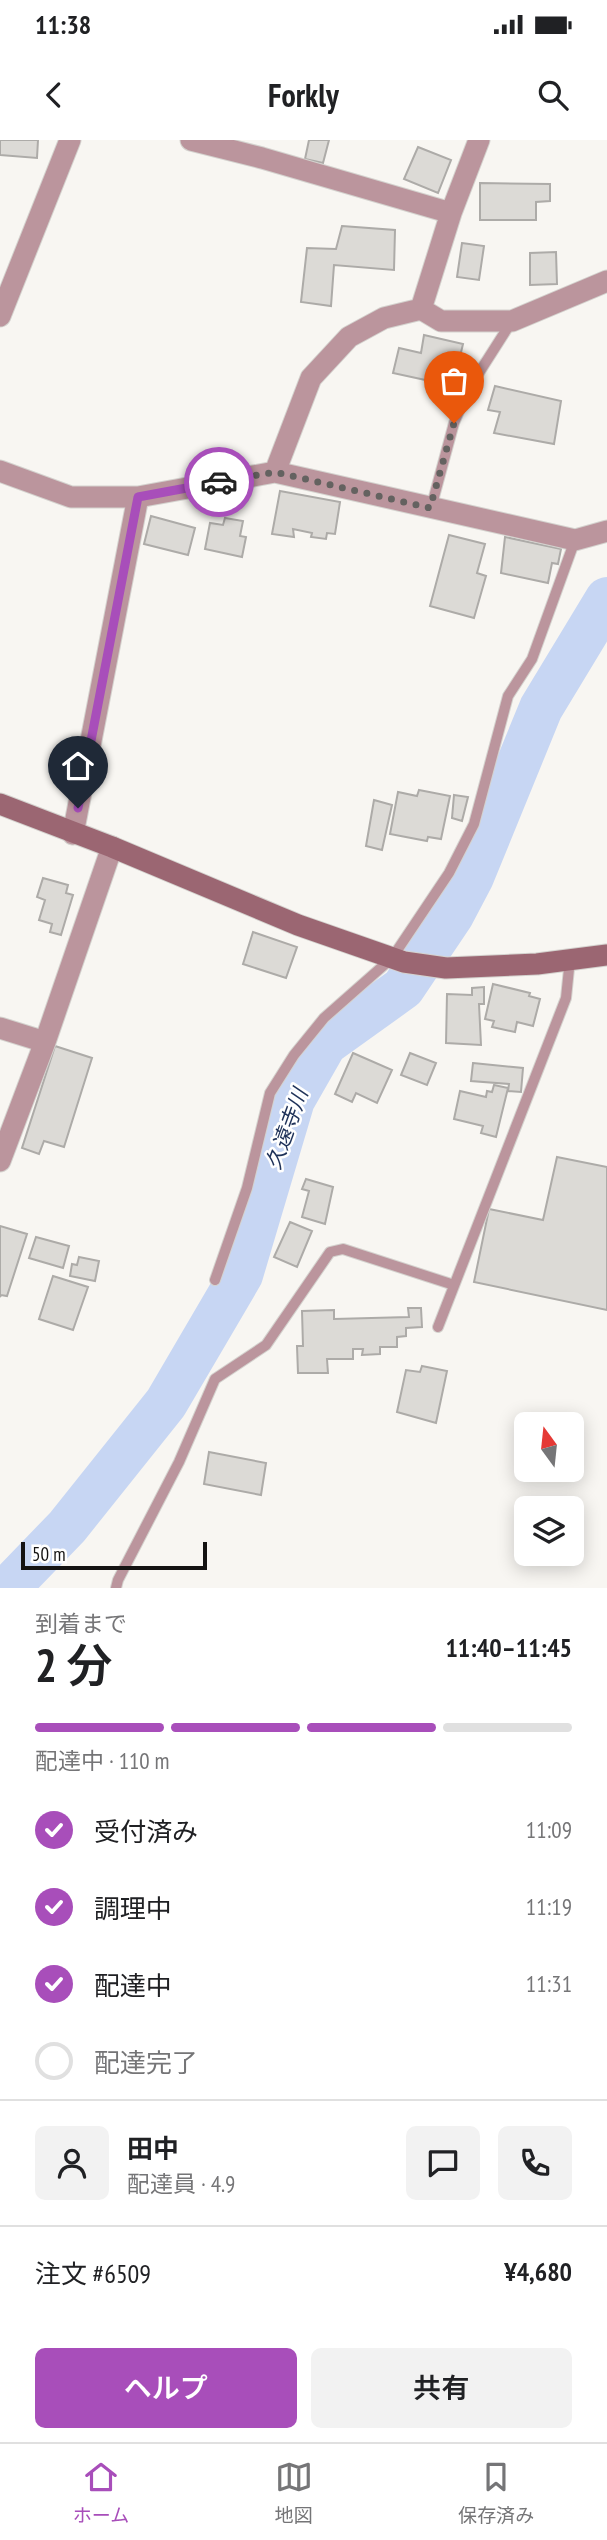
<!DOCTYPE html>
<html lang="ja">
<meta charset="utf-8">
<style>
:root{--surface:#fff;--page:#f2f2f2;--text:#202124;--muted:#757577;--line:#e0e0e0;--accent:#a84eba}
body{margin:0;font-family:"PT Sans Narrow","Noto Sans JP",sans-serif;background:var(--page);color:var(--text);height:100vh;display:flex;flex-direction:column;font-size:26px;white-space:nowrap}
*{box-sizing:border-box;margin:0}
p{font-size:23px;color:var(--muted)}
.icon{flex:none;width:38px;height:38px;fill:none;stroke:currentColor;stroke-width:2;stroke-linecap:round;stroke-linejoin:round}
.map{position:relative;height:1448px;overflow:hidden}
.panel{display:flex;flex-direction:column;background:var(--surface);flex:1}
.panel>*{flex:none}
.needle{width:46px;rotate:345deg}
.controls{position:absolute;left:514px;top:1272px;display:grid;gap:14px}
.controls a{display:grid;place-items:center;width:70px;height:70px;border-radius:10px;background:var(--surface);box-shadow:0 4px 18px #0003;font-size:35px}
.scale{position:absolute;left:21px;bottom:18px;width:186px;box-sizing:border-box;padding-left:7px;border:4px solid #141312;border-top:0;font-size:19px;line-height:24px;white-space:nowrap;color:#141312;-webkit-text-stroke:5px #fff;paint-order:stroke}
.pin{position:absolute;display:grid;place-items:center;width:60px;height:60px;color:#fff;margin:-72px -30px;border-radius:50% 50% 50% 0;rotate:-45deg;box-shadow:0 0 7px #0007}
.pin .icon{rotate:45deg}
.courier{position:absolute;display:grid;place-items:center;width:70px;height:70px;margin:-35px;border:5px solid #a84eba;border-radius:50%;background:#fff;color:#222;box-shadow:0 2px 9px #0007}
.headline em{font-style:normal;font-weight:600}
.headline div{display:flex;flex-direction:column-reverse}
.headline{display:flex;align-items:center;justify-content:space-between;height:119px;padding:0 35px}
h1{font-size:46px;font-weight:600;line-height:52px}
.bar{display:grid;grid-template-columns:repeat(4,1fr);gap:10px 7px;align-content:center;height:84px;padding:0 35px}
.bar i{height:9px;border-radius:5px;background:var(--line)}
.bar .current{background:var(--accent)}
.bar p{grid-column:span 4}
.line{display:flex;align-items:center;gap:18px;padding:0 35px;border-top:2px solid var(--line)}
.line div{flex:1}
.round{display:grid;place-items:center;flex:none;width:74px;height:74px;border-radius:10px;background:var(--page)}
ol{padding:0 35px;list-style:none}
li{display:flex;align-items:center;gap:21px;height:77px}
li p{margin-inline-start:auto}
li .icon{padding:7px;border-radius:50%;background:var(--accent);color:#fff;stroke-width:4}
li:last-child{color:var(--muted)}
li i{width:38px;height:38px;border:4px solid var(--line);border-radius:50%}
.cta{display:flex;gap:14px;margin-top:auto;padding:14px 35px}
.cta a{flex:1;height:80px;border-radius:10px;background:var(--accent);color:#fff;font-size:28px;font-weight:600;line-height:80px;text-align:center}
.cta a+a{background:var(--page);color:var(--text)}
.status{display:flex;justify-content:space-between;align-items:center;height:49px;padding:0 35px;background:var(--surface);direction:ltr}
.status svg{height:19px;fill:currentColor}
header{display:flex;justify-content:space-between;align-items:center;height:91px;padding:0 35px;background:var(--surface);font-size:32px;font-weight:600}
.tab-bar{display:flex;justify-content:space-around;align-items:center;height:98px;border-top:2px solid var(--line);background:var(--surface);font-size:19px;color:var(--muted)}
.tab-bar a{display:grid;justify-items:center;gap:4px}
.tab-bar .current{color:var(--accent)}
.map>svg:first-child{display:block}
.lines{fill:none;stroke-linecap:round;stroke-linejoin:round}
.river{stroke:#c7d6f3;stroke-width:44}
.building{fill:#dcdad6;stroke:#adaba8;stroke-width:2}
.lane-casing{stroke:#d4d2ce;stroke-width:12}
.street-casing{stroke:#d4d2ce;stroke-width:23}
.secondary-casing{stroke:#d4d2ce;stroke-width:23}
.lane{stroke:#bb959d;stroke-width:10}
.street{stroke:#bb959d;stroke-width:21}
.secondary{stroke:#9b6672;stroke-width:21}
.done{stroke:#646260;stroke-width:7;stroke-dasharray:0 12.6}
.route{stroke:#a84eba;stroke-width:9}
.labels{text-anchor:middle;stroke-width:5;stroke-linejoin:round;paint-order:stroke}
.water-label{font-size:21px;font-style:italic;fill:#1e3158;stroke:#fff}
</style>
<div class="status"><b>11:38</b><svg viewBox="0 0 49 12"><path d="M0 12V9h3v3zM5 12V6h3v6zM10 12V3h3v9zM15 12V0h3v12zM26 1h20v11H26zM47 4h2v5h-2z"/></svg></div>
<header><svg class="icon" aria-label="back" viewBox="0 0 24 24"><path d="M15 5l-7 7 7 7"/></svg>Forkly<svg class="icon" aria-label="search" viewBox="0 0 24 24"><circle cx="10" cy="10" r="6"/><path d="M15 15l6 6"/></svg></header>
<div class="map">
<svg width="607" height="1448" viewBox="0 0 607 1448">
<rect width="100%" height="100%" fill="#f8f6f2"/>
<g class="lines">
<path class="river" d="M8 1448 67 1387 166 1263 241 1135 293 960 325 904 403 848 452 775 472 737 541 568 607 459"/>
</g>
<path class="building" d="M0 0H38L37 18 0 15Z
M309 0H329L323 23 305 19Z
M418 7 451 20 438 53 404 39Z
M480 43 550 44V61L536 62V80H480Z
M342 86 395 90 394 130 334 125 331 166 301 162 307 108 336 109Z
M462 103 484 106 479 140 457 137Z
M556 112 557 144 530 145V113Z
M424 195 463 204 453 246 393 233 399 208 421 213Z
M495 246 561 261 554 304 494 293 500 272 488 270Z
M280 351 340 362 335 394 327 393 326 399 311 397 312 393 293 389 294 397 272 394Z
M151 376 195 388 188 415 144 404Z
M225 378 243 381 240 396 246 397 242 417 205 409 210 383 223 385Z
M449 395 485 404 477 433 486 436 474 478 430 466Z
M505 397 561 409 558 424 552 423 548 443 501 433Z
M419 650 450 656 441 699 428 697 427 701 390 694 398 652 417 656Z
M454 655 468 657 462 681 452 678Z
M374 660 392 665 382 710 366 706Z
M43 738 68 745 66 753 73 755 61 795 50 792 52 784 39 780 45 760 37 757Z
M253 792 297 807 286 838 243 824Z
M493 844 530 853 529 856 540 859 533 886 517 882 515 892 492 887 494 881 485 879Z
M484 847V864H479L481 905 446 903 447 854 472 855V848Z
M55 906 92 918 64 1007 44 1001 39 1014 22 1008Z
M353 913 392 930 377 963 356 953 352 962 335 954Z
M410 913 436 923 427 945 401 935Z
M473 923 523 928 521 952 508 951 509 944 471 941Z
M494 945 508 948 496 997 481 993 483 986 454 979 460 951 486 957 487 951 492 952Z
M557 1017 607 1027V1170L474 1142 489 1069 543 1080Z
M306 1039 333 1047 325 1084 302 1077 309 1051 302 1049Z
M290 1082 312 1091 297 1127 274 1117Z
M0 1086 27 1094 7 1156 1 1155 0 1157Z
M36 1097 69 1106 63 1128 29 1118Z
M79 1117 99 1121 95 1141 70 1136 72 1124 77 1125Z
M53 1136 88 1147 73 1190 39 1179Z
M408 1168H421L422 1187 406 1188V1196L397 1197V1207H380V1214L362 1215 363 1209H353V1219H327L328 1233H298L297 1206H303L302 1171 334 1170V1179L409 1177Z
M422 1226 447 1231 436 1283 397 1272 406 1230 420 1232Z
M209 1312 266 1323 261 1355 204 1344Z"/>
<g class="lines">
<defs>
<path id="lane" d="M431 368 454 283 468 250 512 181
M215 1140 247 1048 270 953 294 915 324 878 392 818 449 733 474 684 508 556 532 519 575 400
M438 1187 566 858 570 819
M116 1448 118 1440 179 1322 215 1239 266 1205 330 1112 343 1109 454 1145"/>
<path id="street" d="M191 0 262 18 451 73
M421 169 441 181H512L607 141
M0 176 70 0
M0 331 71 357H138L73 694
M275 332 575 400 607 391
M138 357 275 332 311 238 349 197 384 178 421 169 451 73 479 0
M0 888 45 902
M0 1021 45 902 112 707"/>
<path id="secondary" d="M0 664 112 707 298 785 404 822 446 828 537 824 607 815"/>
</defs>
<use href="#lane" class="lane-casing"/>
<use href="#street" class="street-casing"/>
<use href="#secondary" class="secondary-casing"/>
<use href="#lane" class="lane"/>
<use href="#street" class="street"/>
<use href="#secondary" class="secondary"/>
</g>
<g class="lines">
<path class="done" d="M219 342 275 332 430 368 454 283"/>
<path class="route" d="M78 668 138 357 219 342"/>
</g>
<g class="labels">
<g class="water-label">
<text transform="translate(287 989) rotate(-70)" y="7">久遠寺川</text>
</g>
</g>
</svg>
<div class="controls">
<a><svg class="needle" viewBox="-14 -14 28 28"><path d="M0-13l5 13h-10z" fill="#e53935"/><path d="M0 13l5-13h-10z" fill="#757577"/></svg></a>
<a><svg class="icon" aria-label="layers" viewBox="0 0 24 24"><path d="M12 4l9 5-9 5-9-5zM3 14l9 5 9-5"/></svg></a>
</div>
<div class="scale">50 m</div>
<div class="pin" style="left:454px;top:283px;background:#ea580c"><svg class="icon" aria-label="bag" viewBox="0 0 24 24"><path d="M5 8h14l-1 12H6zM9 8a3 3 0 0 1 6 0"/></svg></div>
<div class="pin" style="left:78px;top:668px;background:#1f2937"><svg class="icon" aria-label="home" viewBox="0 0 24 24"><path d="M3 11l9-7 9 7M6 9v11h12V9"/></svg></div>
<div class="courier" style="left:219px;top:342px"><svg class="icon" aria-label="car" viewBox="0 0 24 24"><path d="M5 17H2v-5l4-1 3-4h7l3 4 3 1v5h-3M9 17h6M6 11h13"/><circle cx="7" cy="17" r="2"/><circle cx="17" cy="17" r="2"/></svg></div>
</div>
<section class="panel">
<div class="headline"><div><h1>2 分</h1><p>到着まで</p></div><em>11:40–11:45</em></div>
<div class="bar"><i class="current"></i><i class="current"></i><i class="current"></i><i></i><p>配達中 · 110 m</p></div>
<ol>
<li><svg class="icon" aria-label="check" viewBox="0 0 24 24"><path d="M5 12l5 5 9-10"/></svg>受付済み<p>11:09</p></li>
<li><svg class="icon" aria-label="check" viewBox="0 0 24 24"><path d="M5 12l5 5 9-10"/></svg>調理中<p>11:19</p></li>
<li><svg class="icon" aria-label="check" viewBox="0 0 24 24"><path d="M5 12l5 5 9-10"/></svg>配達中<p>11:31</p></li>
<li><i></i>配達完了</li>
</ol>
<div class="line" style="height:126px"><a class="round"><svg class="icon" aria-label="person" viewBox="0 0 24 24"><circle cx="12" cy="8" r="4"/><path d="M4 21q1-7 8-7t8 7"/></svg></a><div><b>田中</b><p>配達員 · 4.9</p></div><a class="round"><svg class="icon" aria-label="chat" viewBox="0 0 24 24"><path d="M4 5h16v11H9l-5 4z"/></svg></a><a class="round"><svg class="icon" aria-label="phone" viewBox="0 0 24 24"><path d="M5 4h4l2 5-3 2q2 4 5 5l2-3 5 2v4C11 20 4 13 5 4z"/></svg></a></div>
<div class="line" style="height:91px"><div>注文 #6509</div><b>¥4,680</b></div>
<div class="cta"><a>ヘルプ</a><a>共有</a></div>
</section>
<nav class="tab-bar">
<a class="current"><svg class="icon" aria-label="home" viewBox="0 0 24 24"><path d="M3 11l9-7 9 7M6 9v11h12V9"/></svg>ホーム</a>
<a><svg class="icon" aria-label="map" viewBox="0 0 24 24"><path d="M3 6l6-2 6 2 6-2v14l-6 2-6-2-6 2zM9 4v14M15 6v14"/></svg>地図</a>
<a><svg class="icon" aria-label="saved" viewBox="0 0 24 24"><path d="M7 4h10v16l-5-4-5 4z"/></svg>保存済み</a>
</nav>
